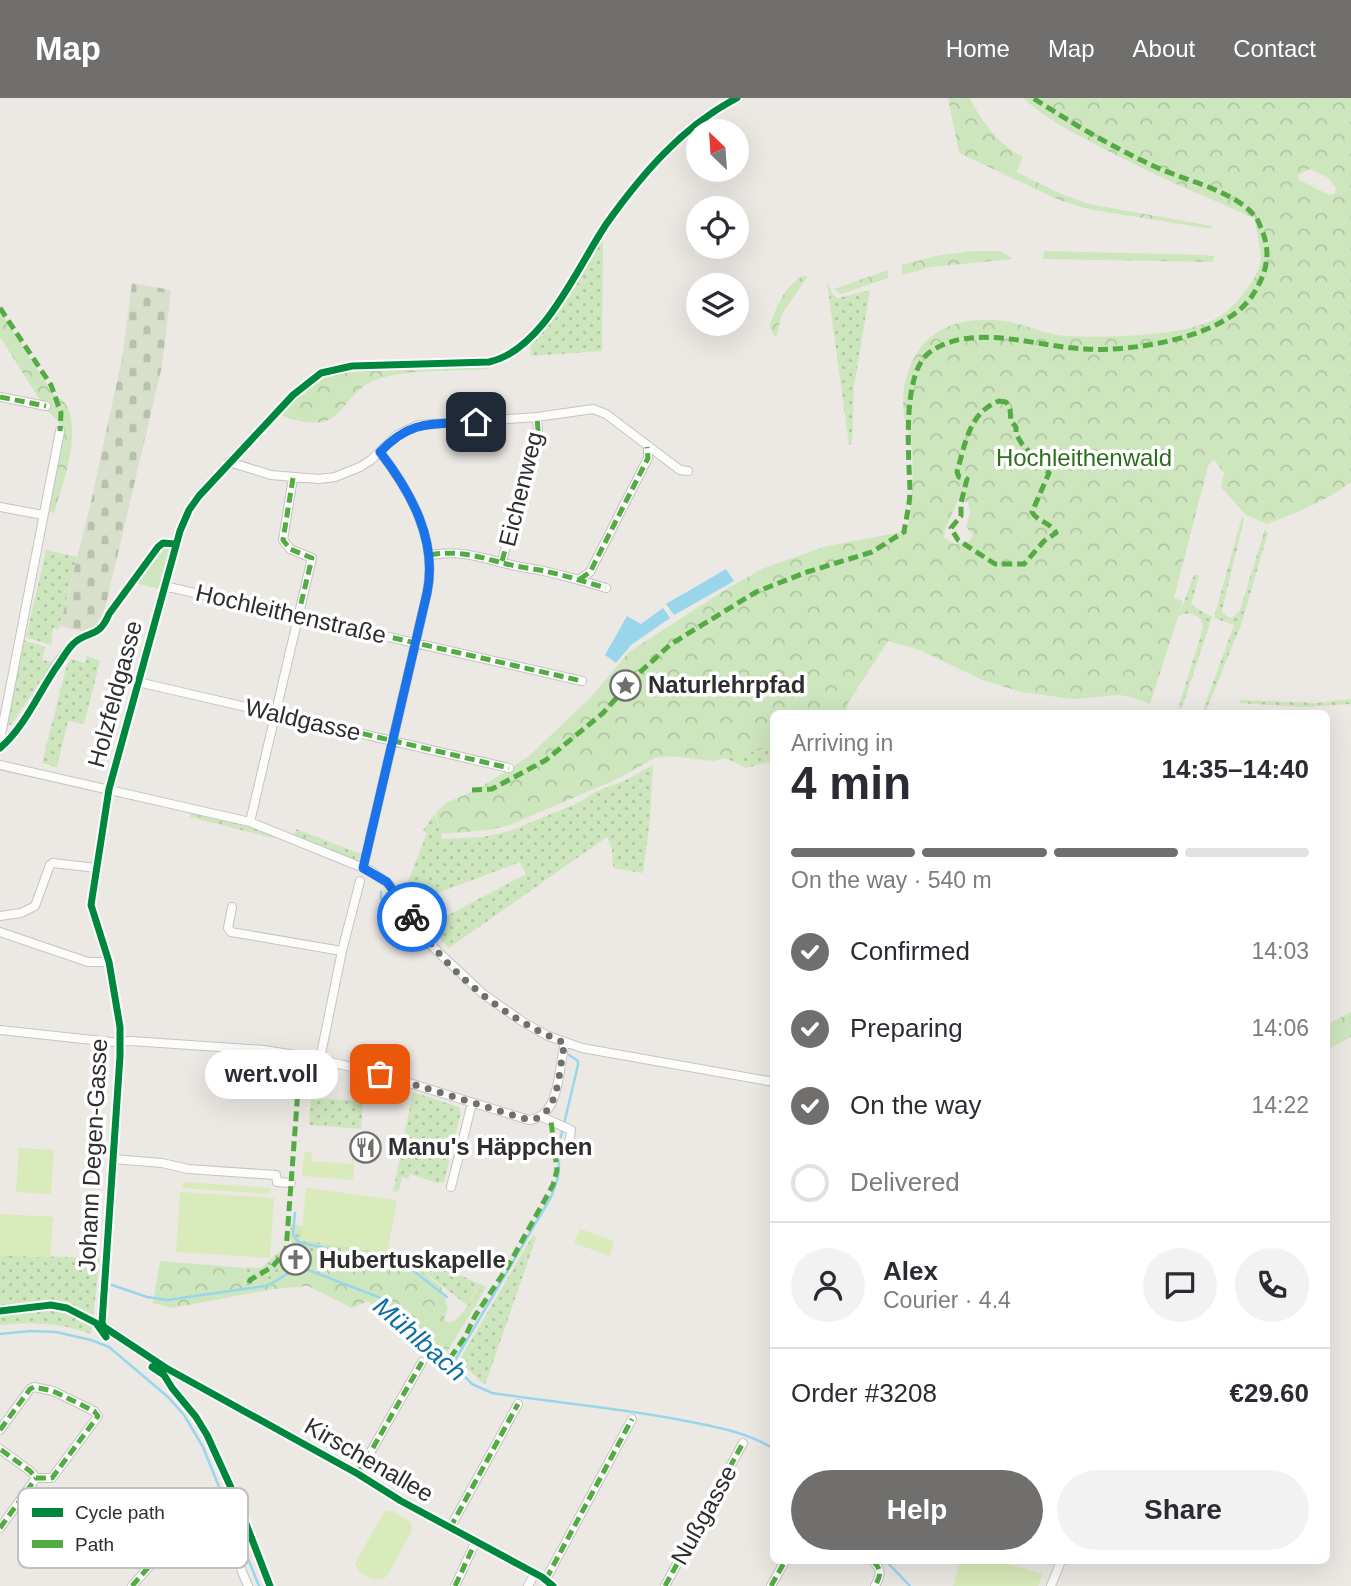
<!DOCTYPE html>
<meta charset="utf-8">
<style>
:root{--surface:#fff;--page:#f2f2f3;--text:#2b2b33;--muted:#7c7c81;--line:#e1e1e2;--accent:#706f6e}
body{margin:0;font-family:Helvetica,sans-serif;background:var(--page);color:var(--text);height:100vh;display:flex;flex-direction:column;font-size:26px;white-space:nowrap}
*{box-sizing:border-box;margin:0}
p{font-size:23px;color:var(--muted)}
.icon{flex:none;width:38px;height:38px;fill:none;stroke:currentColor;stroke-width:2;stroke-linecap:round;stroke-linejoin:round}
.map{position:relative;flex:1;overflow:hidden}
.drawer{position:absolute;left:770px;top:612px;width:560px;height:854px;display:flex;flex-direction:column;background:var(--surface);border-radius:10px;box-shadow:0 7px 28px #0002}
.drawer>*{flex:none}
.needle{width:46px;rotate:335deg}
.tools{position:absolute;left:686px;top:21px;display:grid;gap:14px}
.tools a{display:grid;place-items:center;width:63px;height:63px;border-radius:50%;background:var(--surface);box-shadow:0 7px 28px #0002;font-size:35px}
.pin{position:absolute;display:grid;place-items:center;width:60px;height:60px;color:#fff;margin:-30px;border-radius:14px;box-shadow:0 4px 10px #0006}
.courier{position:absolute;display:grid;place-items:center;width:70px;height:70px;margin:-35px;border:5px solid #1a73e8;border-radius:50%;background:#fff;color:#222;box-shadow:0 2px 9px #0007}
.bubble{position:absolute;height:49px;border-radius:24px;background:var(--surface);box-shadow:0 7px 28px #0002;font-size:23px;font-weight:800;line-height:49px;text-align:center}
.headline em{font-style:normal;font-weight:800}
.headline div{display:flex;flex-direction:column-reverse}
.headline{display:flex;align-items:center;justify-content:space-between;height:119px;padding:0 21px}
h1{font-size:46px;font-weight:800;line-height:52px}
.bar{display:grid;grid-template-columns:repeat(4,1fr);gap:10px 7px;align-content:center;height:84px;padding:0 21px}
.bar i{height:9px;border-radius:5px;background:var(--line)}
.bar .active{background:var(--accent)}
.bar p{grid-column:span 4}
.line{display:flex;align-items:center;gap:18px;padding:0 21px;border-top:2px solid var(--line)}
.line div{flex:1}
.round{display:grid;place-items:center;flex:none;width:74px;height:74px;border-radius:37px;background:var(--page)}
ol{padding:0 21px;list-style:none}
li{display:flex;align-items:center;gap:21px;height:77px}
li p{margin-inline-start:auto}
li .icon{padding:7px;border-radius:50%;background:var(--accent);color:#fff;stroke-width:4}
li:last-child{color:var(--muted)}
li i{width:38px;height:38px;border:4px solid var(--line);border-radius:50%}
.cta{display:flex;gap:14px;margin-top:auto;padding:14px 21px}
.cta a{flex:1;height:80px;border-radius:42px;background:var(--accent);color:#fff;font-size:28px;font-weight:800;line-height:80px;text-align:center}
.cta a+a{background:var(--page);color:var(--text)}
header{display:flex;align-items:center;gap:42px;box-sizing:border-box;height:98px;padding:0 35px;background:var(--accent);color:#fff}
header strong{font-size:33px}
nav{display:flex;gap:38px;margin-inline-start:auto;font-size:24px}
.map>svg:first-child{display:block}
.grass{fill:url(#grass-dots)}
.forest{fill:url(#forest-crowns);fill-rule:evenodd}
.cemetery{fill:url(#cemetery-stones)}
.garden{fill:#cee6be}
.pitch{fill:#d9eabb}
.water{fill:#99d6ec}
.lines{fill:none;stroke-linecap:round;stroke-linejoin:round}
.stream{stroke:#99d6ec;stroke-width:2.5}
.minor-casing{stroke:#c5c4c5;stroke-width:10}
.minor{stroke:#fcfcfb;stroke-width:8}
.quiet{stroke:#54ab44;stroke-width:5;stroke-dasharray:10 5;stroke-linecap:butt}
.cycleway-casing{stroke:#fff;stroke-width:11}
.cycleway{stroke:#00873e;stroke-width:7}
.done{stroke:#706f6e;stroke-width:7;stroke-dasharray:0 12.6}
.route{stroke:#1a73e8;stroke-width:9}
.labels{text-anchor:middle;stroke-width:7;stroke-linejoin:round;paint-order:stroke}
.park-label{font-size:24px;fill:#2c6e1b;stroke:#fff}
.street-label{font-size:24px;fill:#2e2e2e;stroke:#fff}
.poi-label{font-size:24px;font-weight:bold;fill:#2e2e2e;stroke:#fff;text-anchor:start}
.water-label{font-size:26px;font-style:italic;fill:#0d6fa3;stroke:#fff}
.key{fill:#fff;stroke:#c0c0c0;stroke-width:2}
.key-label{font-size:19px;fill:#2e2e2e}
</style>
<header>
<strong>Map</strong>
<nav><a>Home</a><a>Map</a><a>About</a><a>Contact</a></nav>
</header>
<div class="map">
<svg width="1351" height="1488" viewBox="0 0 1351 1488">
<defs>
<pattern id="grass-dots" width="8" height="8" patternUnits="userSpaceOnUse" patternTransform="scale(1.75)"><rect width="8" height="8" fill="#cee6be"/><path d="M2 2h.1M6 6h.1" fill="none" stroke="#b1c6a4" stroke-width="1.8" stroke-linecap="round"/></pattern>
<pattern id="forest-crowns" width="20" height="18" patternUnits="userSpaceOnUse" patternTransform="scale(1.75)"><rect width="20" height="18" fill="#cee6be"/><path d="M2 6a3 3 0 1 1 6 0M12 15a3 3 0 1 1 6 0" fill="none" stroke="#b1c6a4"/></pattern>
<pattern id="cemetery-stones" width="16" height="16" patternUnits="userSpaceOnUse" patternTransform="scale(1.75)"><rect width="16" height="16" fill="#d8e0cc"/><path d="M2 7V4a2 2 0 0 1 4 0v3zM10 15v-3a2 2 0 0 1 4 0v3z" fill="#bac0b0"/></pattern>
</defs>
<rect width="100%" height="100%" fill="#ece8e4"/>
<path class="grass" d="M603 139 602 253 531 258 530 245 543 231Z
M827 184 834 198 838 200 870 192 854 289 852 345 849 347Z
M1242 419 1244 421 1222 513 1226 518 1232 520 1240 512 1265 431 1268 435 1241 527 1206 613 1203 612 1234 527 1214 520Z
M46 452 77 459 59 531 53 530 51 547 26 539Z
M1194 477H1199L1191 507 1212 519 1182 610 1178 611 1203 530 1201 521C1193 515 1187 513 1178 519Z
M23 542 45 549 42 562 53 564 11 627H7Z
M87 558 100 563 84 626 68 623 57 669 42 665 66 570 71 561 85 565Z
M1351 601V606L1304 609 1239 605 1240 602 1316 605Z
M773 649V663L746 670 725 660Z
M653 667 650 721 643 775 613 770 612 751 607 739 449 850 429 827 526 776 520 764 414 804 405 791 427 735 423 732 435 716 442 741 483 739 510 733 580 704 595 694 624 683Z
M191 715 246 726 274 738 273 740 190 719Z
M296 731 361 756 359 761 357 762 294 737Z
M413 994 459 1009 461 1014 444 1084 437 1085 410 1076 408 1081 402 1079 399 1093 393 1094Z
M311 1000 363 1003 361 1031 309 1027Z
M291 1126 302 1128V1142L387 1155H411L486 1189 483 1195 476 1191 467 1207 411 1164H382L342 1159 304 1153 294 1148 290 1140Z
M533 1137 536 1140 485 1287 459 1263Z
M285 1148V1152L310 1160V1165L262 1186 244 1188 246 1169 261 1170Z
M0 1157 100 1160 91 1236C56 1224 37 1224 0 1227Z"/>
<path class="forest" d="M948 0H970C983 26 997 45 1023 59L1016 74 1061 96 1089 106 1212 128 1211 131 1088 111 1059 102 959 55Z
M1023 0H1351V384C1327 403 1295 415 1267 426L1246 417 1221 389 1224 375 1214 361 1208 368 1174 500 1183 503 1150 606 1132 599 1119 597 1073 601 1021 594 982 582 920 552 888 543 848 605 846 616H774L773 649 713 663 671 658 655 660 615 682 510 727 489 732 440 736 436 714 448 704 476 692 528 659 591 599 629 554 728 490 764 470 827 448 907 433C911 408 914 379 912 353 911 343 907 333 905 322 900 298 905 272 919 252 938 224 974 219 1005 223 1026 226 1046 237 1067 238 1105 240 1191 239 1222 217 1236 208 1255 182 1260 167 1263 157 1256 131 1254 120 1199 96 1144 73 1091 44 1067 31 1043 19 1023 0ZM1309 71 1327 79 1336 89 1335 95 1329 97 1299 82 1298 77ZM958 402 968 404 970 414 966 429 973 436 970 443 956 446 944 440 945 432Z
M971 153H1001L1013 161 931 169 902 177V167L936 158Z
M1044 153 1205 157 1214 158 1213 164 1043 161Z
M888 172V180L841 196 834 191Z
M802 178H808L782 216 776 240 769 229C777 208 783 191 802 178Z
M0 213 53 296C91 311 62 388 54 415L49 413 63 329 45 310 0 239Z
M488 267 489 271C457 273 411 271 381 280 335 293 351 344 281 317L310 286 325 277 351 271Z
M1351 914V939L1327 952V927Z
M293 1148C327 1163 373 1164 411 1164L441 1189 448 1210 444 1220 448 1225C462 1223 469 1203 477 1191L483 1195 442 1262 426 1260 368 1203 352 1210 308 1188 274 1191 172 1210 153 1205 160 1163 246 1170 244 1188 262 1186 310 1165V1159L290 1155Z"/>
<path class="cemetery" d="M132 185 171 192 162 268 102 523 87 534 60 528 91 404 122 261Z"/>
<path class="garden" d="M163 449 171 451 159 491 135 485Z"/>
<path class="pitch" d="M19 1050 54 1052 51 1096 16 1094Z
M304 1054H312L311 1063 351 1066 352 1061H354L353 1082 302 1078Z
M183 1084 271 1090 270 1096 183 1090Z
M306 1090 397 1102 387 1155 301 1142Z
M180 1094 274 1100 270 1160 176 1154Z
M0 1116 53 1119 50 1160 0 1157Z
M580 1131 614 1143 610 1158 574 1145Z
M392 1413 411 1424 412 1433 387 1478C377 1487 359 1477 355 1466L382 1417 387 1413Z
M960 1463H996L1043 1476 1038 1488H953Z"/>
<path class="water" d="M726 471 734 483 674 517 666 506Z
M663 510 670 520 631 547 616 565 605 557 627 518 641 526Z"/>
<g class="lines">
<path class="stream" d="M381 794V801L387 805
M295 1115 293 1136 298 1144 329 1151 333 1156
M325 1155 382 1163 411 1171 447 1199
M112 1187 147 1199 167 1202 265 1188C279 1183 288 1172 303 1170L381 1200 401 1217 419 1240 432 1252 453 1266 472 1286 492 1295C557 1305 622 1310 686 1323 716 1329 747 1334 774 1351
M0 1236 30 1233 56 1234 91 1242 109 1249 168 1299 184 1317 203 1349 259 1488
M454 1264 551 1099C557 1084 562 1072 557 1055L578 967V963L569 957
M886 1463 910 1488"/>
<defs>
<path id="minor" d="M0 299 46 308
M229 364 271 377 319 381 335 379 360 369 371 362 397 337 418 327 537 319 593 311 606 316 680 372 688 373
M0 409 43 417
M430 457C468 450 492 465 527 470 555 474 579 482 606 490
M502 463 538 332 537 319
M580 481 590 474 648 360V350
M164 488 582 583
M138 584 509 670
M0 642 60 333
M0 650C32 623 43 577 72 547 83 536 100 538 106 522
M0 667 250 724 371 773 391 788 434 850 482 895 523 924 548 938 582 950 774 984
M250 724 312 460 290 451 283 442 293 380
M363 770 427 495C438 443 411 394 380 354
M232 809 228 830 231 834 342 853
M0 818 21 815 35 808 50 767 53 765 96 770
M0 834 88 864H109
M0 932 111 944 131 943 264 952 314 960 380 976 529 1022C561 1019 558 970 565 945
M320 961 342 853 360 783
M542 1019 571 1032 568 1055
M113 1061 162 1065 188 1071 276 1077 277 1084 291 1085
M451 1089 472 1005
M0 1332 30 1291 34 1289 53 1293 94 1313 98 1318 52 1380H36L30 1373 0 1351
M358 1376 422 1264
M151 1404 182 1431
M0 1430 36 1380
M450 1430 518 1306
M873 1463C882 1472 881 1477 875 1488
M546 1481 632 1321
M132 1488 204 1406 212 1401 248 1488
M455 1488 476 1443
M528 1488 535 1475
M553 1488 542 1479 401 1403 358 1376 166 1270 104 1229 102 1225 120 958V929L109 864 91 807 109 691 180 433 189 412 199 398 293 297 321 275 352 268 489 264C544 252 577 169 607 125 642 76 683 28 737 0
M665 1488 743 1345
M771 1488 785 1463
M1051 1488 1061 1463"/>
</defs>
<use href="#minor" class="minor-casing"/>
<use href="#minor" class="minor"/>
<path class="quiet" d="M0 210 51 287 61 315 60 333
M0 299 46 308
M999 303 1006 304 1010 311 1011 323 1016 329V336L1022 346 1049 375 1032 414C1037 424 1051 424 1056 435L1044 443 1024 466H995L958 442 951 430 961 418V405L967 381 959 379 957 374C965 347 969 314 999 303Z
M293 380 283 442 290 451 312 460 298 518 582 583
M430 457C468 450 492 465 527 470 555 474 579 482 606 490
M502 463 538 332 537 319
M580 481 590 474 648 360 647 349
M275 615 509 670
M472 692 492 691 546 662 603 615 638 576 671 546 756 494 807 474 872 454 904 434C906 420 910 406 910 392 909 360 901 274 930 254 972 224 1037 249 1085 251 1132 254 1224 240 1252 198 1267 175 1272 155 1261 130 1259 125 1257 119 1253 116 1231 92 1187 83 1158 70 1114 50 1073 26 1033 0
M249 1185 250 1182 272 1169 286 1153 300 965
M450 1260 465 1239 475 1218 507 1170 553 1087 557 1072 551 1023
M0 1332 30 1291 34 1289 53 1293 94 1313 98 1318 52 1380H36L30 1373 0 1351
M358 1376 422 1264
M151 1404 182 1431
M0 1430 36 1380
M450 1430 518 1306
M873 1463C882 1472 881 1477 875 1488
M546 1481 632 1321
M132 1488 204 1406 212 1401
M455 1488 476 1443
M665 1488 743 1345
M771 1488 785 1463"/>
<defs>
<path id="cycleway" d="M0 650C26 628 40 591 60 564 64 558 68 551 73 546 89 531 98 542 109 516L158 449 163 445 176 446
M0 1213 51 1207 67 1210 96 1225 106 1239
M152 1269 164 1277 172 1290 196 1319 207 1337 238 1405 270 1488
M553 1488 542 1479 401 1403 358 1376 166 1270 104 1229 102 1225 120 958V929L109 864 91 807 109 691 180 433 189 412 199 398 293 297 321 275 352 268 489 264C544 252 577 169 607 125 642 76 683 28 737 0"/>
</defs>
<use href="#cycleway" class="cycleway-casing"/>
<use href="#cycleway" class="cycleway"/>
</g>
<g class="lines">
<path class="done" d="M380 976 529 1022C561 1019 558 970 565 945 504 920 447 875 412 819"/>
<path class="route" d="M412 819 387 784 363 770 427 495C438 443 411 394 380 354 412 320 433 327 476 324"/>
</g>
<defs>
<symbol id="sight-ring" viewBox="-11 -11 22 22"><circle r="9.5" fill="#fff" stroke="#706f6e" stroke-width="1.5"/><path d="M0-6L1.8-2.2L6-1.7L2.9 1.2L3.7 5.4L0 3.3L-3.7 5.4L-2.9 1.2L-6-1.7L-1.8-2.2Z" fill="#706f6e"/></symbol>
<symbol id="restaurant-ring" viewBox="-11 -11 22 22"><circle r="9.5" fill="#fff" stroke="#706f6e" stroke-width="1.5"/><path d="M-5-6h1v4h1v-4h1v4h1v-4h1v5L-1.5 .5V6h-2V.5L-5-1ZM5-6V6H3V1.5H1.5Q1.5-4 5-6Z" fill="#706f6e"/></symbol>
<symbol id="church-ring" viewBox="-11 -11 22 22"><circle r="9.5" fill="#fff" stroke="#706f6e" stroke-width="1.5"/><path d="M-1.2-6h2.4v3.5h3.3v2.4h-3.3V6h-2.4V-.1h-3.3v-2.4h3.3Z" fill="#706f6e"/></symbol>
</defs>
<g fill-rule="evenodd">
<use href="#sight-ring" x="608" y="570" width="35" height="35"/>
<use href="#restaurant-ring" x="348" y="1032" width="35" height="35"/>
<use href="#church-ring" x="278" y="1144" width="35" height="35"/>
</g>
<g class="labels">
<g class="park-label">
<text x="1084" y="368">Hochleithenwald</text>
</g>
<g class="street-label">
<text transform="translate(521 391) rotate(-76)" y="8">Eichenweg</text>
<text transform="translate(291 516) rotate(13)" y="8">Hochleithenstraße</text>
<text transform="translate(115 596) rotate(-75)" y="8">Holzfeldgasse</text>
<text transform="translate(303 622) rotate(13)" y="8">Waldgasse</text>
<text transform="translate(93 1057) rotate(-87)" y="8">Johann Degen-Gasse</text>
<text transform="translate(369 1362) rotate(30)" y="8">Kirschenallee</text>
<text transform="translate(704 1417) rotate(-61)" y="8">Nußgasse</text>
</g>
<g class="poi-label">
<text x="648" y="595">Naturlehrpfad</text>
<text x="388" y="1057">Manu's Häppchen</text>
<text x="319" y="1170">Hubertuskapelle</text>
</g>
<g class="water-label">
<text transform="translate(420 1241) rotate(41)" y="9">Mühlbach</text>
</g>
</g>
<rect x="18" y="1390" width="230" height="80" rx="10" class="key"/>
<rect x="32" y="1410" width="31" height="9" fill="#00873e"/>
<rect x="32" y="1442" width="31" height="8" fill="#54ab44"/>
<g class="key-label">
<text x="75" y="1421">Cycle path</text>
<text x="75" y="1453">Path</text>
</g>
</svg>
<div class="tools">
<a><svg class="needle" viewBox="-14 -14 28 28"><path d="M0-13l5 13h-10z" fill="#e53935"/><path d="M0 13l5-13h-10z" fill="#7c7c81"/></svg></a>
<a><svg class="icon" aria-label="locate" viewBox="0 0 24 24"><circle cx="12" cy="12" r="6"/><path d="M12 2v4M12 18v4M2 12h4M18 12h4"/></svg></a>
<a><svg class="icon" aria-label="layers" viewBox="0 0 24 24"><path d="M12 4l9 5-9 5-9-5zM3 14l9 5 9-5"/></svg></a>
</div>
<div class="pin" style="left:380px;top:976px;background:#ea580c"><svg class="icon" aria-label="bag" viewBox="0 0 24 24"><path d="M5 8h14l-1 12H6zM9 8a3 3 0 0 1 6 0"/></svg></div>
<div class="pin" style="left:476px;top:324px;background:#1f2937"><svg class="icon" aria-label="home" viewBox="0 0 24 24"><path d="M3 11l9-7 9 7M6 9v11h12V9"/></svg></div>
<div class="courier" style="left:412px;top:819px"><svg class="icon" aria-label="bike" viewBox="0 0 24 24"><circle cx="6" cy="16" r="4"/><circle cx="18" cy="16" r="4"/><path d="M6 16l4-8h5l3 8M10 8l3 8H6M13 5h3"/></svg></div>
<div class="bubble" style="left:205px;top:952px;width:133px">wert.voll</div>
<section class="drawer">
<div class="headline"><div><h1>4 min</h1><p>Arriving in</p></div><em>14:35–14:40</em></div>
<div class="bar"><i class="active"></i><i class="active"></i><i class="active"></i><i></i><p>On the way · 540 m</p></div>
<ol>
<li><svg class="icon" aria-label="check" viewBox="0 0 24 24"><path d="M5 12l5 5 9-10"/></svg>Confirmed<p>14:03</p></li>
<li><svg class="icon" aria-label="check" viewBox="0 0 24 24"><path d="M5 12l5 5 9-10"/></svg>Preparing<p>14:06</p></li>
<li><svg class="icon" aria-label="check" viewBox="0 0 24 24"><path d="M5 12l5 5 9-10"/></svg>On the way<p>14:22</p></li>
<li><i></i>Delivered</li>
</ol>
<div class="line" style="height:126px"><a class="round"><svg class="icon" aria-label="person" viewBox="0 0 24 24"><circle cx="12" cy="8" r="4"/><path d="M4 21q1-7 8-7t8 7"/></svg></a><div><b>Alex</b><p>Courier · 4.4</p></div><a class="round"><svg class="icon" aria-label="chat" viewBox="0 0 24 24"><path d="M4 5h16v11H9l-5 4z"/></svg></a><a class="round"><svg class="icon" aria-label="phone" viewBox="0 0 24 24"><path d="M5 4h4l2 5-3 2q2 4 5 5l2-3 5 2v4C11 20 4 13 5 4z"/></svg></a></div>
<div class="line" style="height:91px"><div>Order #3208</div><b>€29.60</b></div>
<div class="cta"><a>Help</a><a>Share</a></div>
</section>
</div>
